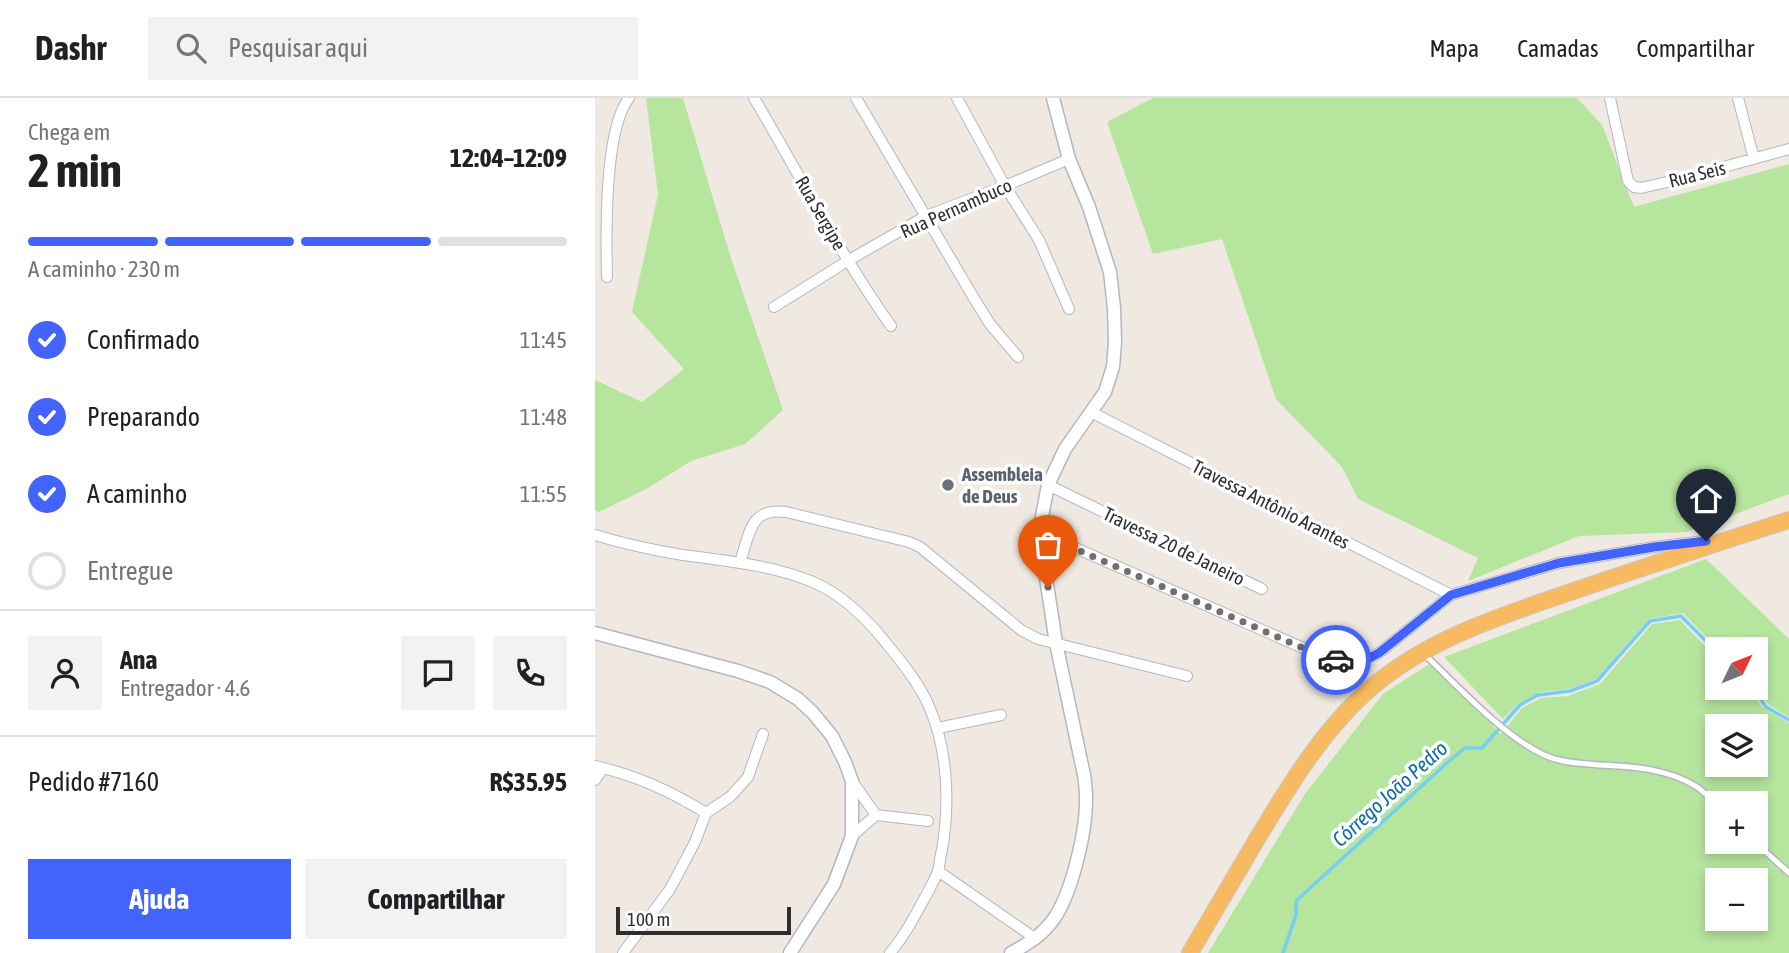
<!DOCTYPE html>
<html lang="pt">
<meta charset="utf-8">
<style>
:root{--surface:#fff;--page:#f2f2f2;--text:#202124;--muted:#757577;--line:#e0e0e0;--accent:#4264fb}
body{margin:0;font-family:"Asap Condensed",sans-serif;background:var(--page);color:var(--text);height:100vh;display:flex;flex-direction:column;font-size:26px;white-space:nowrap}
*{box-sizing:border-box;margin:0}
p{font-size:23px;color:var(--muted)}
.icon{flex:none;width:38px;height:38px;fill:none;stroke:currentColor;stroke-width:2;stroke-linecap:round;stroke-linejoin:round}
.map{position:relative;flex:1;overflow:hidden}
.sheet{display:flex;flex-direction:column;background:var(--surface);width:595px}
.sheet>*{flex:none}
.needle{width:46px;rotate:47deg}
.tools{position:absolute;left:1110px;top:539px;display:grid;gap:14px}
.tools a{display:grid;place-items:center;width:63px;height:63px;border-radius:0px;background:var(--surface);box-shadow:0 4px 10px #0003;font-size:35px}
.scale{position:absolute;left:21px;bottom:18px;width:175px;box-sizing:border-box;padding-left:7px;border:4px solid #2e2e2e;border-top:0;font-size:19px;line-height:24px;white-space:nowrap;color:#2e2e2e;-webkit-text-stroke:5px #fff;paint-order:stroke}
.pin{position:absolute;display:grid;place-items:center;width:60px;height:60px;color:#fff;margin:-72px -30px;border-radius:50% 50% 50% 0;rotate:-45deg;box-shadow:0 0 7px #0007}
.pin .icon{rotate:45deg}
.courier{position:absolute;display:grid;place-items:center;width:70px;height:70px;margin:-35px;border:5px solid #4264fb;border-radius:50%;background:#fff;color:#222;box-shadow:0 2px 9px #0007}
.headline em{font-style:normal;font-weight:700}
.headline div{display:flex;flex-direction:column-reverse}
.headline{display:flex;align-items:center;justify-content:space-between;height:119px;padding:0 28px}
h1{font-size:46px;font-weight:700;line-height:52px}
.bar{display:grid;grid-template-columns:repeat(4,1fr);gap:10px 7px;align-content:center;height:84px;padding:0 28px}
.bar i{height:9px;border-radius:5px;background:var(--line)}
.bar .on{background:var(--accent)}
.bar p{grid-column:span 4}
.line{display:flex;align-items:center;gap:18px;padding:0 28px;border-top:2px solid var(--line)}
.line div{flex:1}
.round{display:grid;place-items:center;flex:none;width:74px;height:74px;border-radius:0px;background:var(--page)}
ol{padding:0 28px;list-style:none}
li{display:flex;align-items:center;gap:21px;height:77px}
li p{margin-inline-start:auto}
li .icon{padding:7px;border-radius:50%;background:var(--accent);color:#fff;stroke-width:4}
li:last-child{color:var(--muted)}
li i{width:38px;height:38px;border:4px solid var(--line);border-radius:50%}
.action{display:flex;gap:14px;margin-top:auto;padding:14px 28px}
.action a{flex:1;height:80px;border-radius:0px;background:var(--accent);color:#fff;font-size:28px;font-weight:700;line-height:80px;text-align:center}
.action a+a{background:var(--page);color:var(--text)}
header{display:flex;align-items:center;gap:42px;box-sizing:border-box;height:98px;padding:0 35px;background:var(--surface);border-bottom:2px solid var(--line)}
header strong{font-size:33px}
nav{display:flex;gap:38px;margin-inline-start:auto;font-size:24px}
.search{width:490px;height:63px;background:var(--page);display:flex;align-items:center;gap:18px;box-sizing:border-box;padding:0 24px;border-radius:0px;color:var(--muted);font-size:26px}
main{display:flex;flex:1;min-height:0}
.map>svg:first-child{display:block}
.green{fill:#b6e59e;fill-rule:evenodd}
.lines{fill:none;stroke-linecap:round;stroke-linejoin:round}
.stream{stroke:#75cff0;stroke-width:3.5}
.service-casing{stroke:#b4b7c1;stroke-width:8}
.minor-casing{stroke:#b4b7c1;stroke-width:12}
.tertiary-casing{stroke:#b4b7c1;stroke-width:15}
.trunk-casing{stroke:#c9c9c9;stroke-width:18}
.service{stroke:#fff;stroke-width:5}
.minor{stroke:#fff;stroke-width:10}
.tertiary{stroke:#fff;stroke-width:12}
.trunk{stroke:#f8ba60;stroke-width:16}
.done{stroke:#726f6d;stroke-width:7;stroke-dasharray:0 12.6}
.route{stroke:#4264fb;stroke-width:9}
.worship-dot{fill:#6b7280;stroke:#fff;stroke-width:2.5}
.labels{text-anchor:middle;stroke-width:7;stroke-linejoin:round;paint-order:stroke}
.street-label{font-size:19px;fill:#2e2e2e;stroke:#fff}
.worship-label{font-size:19px;font-weight:bold;fill:#5b616d;stroke:#fff;text-anchor:start}
.water-label{font-size:21px;font-style:italic;fill:#0d6fa3;stroke:#fff}
</style>
<header>
<strong>Dashr</strong>
<div class="search"><svg class="icon" aria-label="search" viewBox="0 0 24 24"><circle cx="10" cy="10" r="6"/><path d="M15 15l6 6"/></svg>Pesquisar aqui</div>
<nav><a>Mapa</a><a>Camadas</a><a>Compartilhar</a></nav>
</header>
<main>
<section class="sheet">
<div class="headline"><div><h1>2 min</h1><p>Chega em</p></div><em>12:04–12:09</em></div>
<div class="bar"><i class="on"></i><i class="on"></i><i class="on"></i><i></i><p>A caminho · 230 m</p></div>
<ol>
<li><svg class="icon" aria-label="check" viewBox="0 0 24 24"><path d="M5 12l5 5 9-10"/></svg>Confirmado<p>11:45</p></li>
<li><svg class="icon" aria-label="check" viewBox="0 0 24 24"><path d="M5 12l5 5 9-10"/></svg>Preparando<p>11:48</p></li>
<li><svg class="icon" aria-label="check" viewBox="0 0 24 24"><path d="M5 12l5 5 9-10"/></svg>A caminho<p>11:55</p></li>
<li><i></i>Entregue</li>
</ol>
<div class="line" style="height:126px"><a class="round"><svg class="icon" aria-label="person" viewBox="0 0 24 24"><circle cx="12" cy="8" r="4"/><path d="M4 21q1-7 8-7t8 7"/></svg></a><div><b>Ana</b><p>Entregador · 4.6</p></div><a class="round"><svg class="icon" aria-label="chat" viewBox="0 0 24 24"><path d="M4 5h16v11H9l-5 4z"/></svg></a><a class="round"><svg class="icon" aria-label="phone" viewBox="0 0 24 24"><path d="M5 4h4l2 5-3 2q2 4 5 5l2-3 5 2v4C11 20 4 13 5 4z"/></svg></a></div>
<div class="line" style="height:91px"><div>Pedido #7160</div><b>R$35.95</b></div>
<div class="action"><a>Ajuda</a><a>Compartilhar</a></div>
</section>
<div class="map">
<svg width="1194" height="855" viewBox="0 0 1194 855">
<rect width="100%" height="100%" fill="#efe9e1"/>
<path class="green" d="M51 0H88L135 157 188 312 150 346 96 363 53 390 4 414 0 412V282L47 304 89 271 37 214 63 97Z
M558 0H982L1007 27 1039 109 1194 66V396L1092 434 984 438 873 483 883 460 763 401 747 369 681 301 627 141 558 156 512 24Z
M1111 461 1194 541V619L1174 607 1160 587V551H1123L1088 515 1054 521 1001 581 974 591 945 594 922 607 908 621 849 559Z
M1085 522 1114 552 1122 559V590H1154L1167 609 1194 625V855H613L710 696 788 596 836 565 906 636 927 610 946 600 973 598 1005 586 1057 526ZM1122 628H1160V667H1122ZM1122 705H1160V744H1122ZM1122 782H1160V821H1122Z"/>
<g class="lines">
<path class="stream" d="M1158 590 1171 609 1194 622
M688 855 701 817V803L853 664 870 650H887L925 607 943 597 975 593 1002 583 1055 523 1086 518 1122 554"/>
<defs>
<path id="service" d="M829 556C863 588 906 636 947 656 965 665 985 665 1004 667 1037 668 1074 671 1102 689 1109 694 1116 701 1122 707
M1160 744 1194 775"/>
<path id="minor" d="M159 0C204 76 245 156 296 228
M261 0 380 202 395 226 423 259
M362 0 410 88 444 142 474 211
M1015 0 1033 83 1039 89 1046 90 1085 81 1194 51
M1143 0 1159 61
M12 179C11 137 9 32 34 0
M179 209 254 162 331 118 410 88 474 61
M496 314 856 497
M453 387 667 491
M444 434 731 560C749 563 767 564 784 555L856 497 964 465 1059 449 1110 443
M0 437C29 446 58 452 88 457 132 463 176 467 218 484 246 496 272 521 291 545 306 563 323 584 333 606 353 650 355 705 347 752 345 758 345 766 343 773 341 779 337 786 334 792 322 814 311 836 295 855
M145 464C155 435 155 409 191 414L314 444 325 449 426 532 443 541 592 578
M343 630 406 617
M0 668C40 677 76 693 111 715
M0 682 8 670
M257 683 281 717 333 723
M111 715 135 699 153 679 168 636
M257 738 281 717
M343 773 441 841
M28 855 75 791 100 744 111 715"/>
<path id="tertiary" d="M0 535 143 573 175 584 203 601 218 615 237 638 250 664 257 683V738L239 786 195 855
M416 855C433 846 447 837 458 822 477 796 492 731 491 699 491 691 490 684 489 677L461 545 444 434 453 387 470 351 510 294 518 269 520 244 519 210 515 174 494 109 474 61 458 0"/>
<path id="trunk" d="M595 855C617 817 640 779 662 741 693 690 725 636 769 596 833 537 922 513 1002 485 1066 464 1130 442 1194 422"/>
</defs>
<use href="#service" class="service-casing"/>
<use href="#minor" class="minor-casing"/>
<use href="#tertiary" class="tertiary-casing"/>
<use href="#trunk" class="trunk-casing"/>
<use href="#service" class="service"/>
<use href="#minor" class="minor"/>
<use href="#tertiary" class="tertiary"/>
<use href="#trunk" class="trunk"/>
</g>
<g class="lines">
<path class="done" d="M453 489 444 435 731 560 741 562"/>
<path class="route" d="M741 562 774 560 784 555 856 497 964 465 1059 449 1111 443"/>
</g>
<circle class="worship-dot" cx="353" cy="387" r="7"/>
<g class="labels">
<g class="street-label">
<text transform="translate(1102 76) rotate(-14)" y="7">Rua Seis</text>
<text transform="translate(361 110) rotate(-24)" y="7">Rua Pernambuco</text>
<text transform="translate(226 115) rotate(60)" y="7">Rua Sergipe</text>
<text transform="translate(676 406) rotate(27)" y="7">Travessa Antônio Arantes</text>
<text transform="translate(579 448) rotate(26)" y="7">Travessa 20 de Janeiro</text>
</g>
<g class="worship-label">
<text x="367" y="383">Assembleia<tspan x="367" dy="22">de Deus</tspan></text>
</g>
<g class="water-label">
<text transform="translate(795 696) rotate(-42)" y="7">Córrego João Pedro</text>
</g>
</g>
</svg>
<div class="tools">
<a><svg class="needle" viewBox="-14 -14 28 28"><path d="M0-13l5 13h-10z" fill="#e53935"/><path d="M0 13l5-13h-10z" fill="#757577"/></svg></a>
<a><svg class="icon" aria-label="layers" viewBox="0 0 24 24"><path d="M12 4l9 5-9 5-9-5zM3 14l9 5 9-5"/></svg></a>
<a>+</a>
<a>−</a>
</div>
<div class="scale">100 m</div>
<div class="pin" style="left:453px;top:489px;background:#ea580c"><svg class="icon" aria-label="bag" viewBox="0 0 24 24"><path d="M5 8h14l-1 12H6zM9 8a3 3 0 0 1 6 0"/></svg></div>
<div class="pin" style="left:1111px;top:443px;background:#1f2937"><svg class="icon" aria-label="home" viewBox="0 0 24 24"><path d="M3 11l9-7 9 7M6 9v11h12V9"/></svg></div>
<div class="courier" style="left:741px;top:562px"><svg class="icon" aria-label="car" viewBox="0 0 24 24"><path d="M5 17H2v-5l4-1 3-4h7l3 4 3 1v5h-3M9 17h6M6 11h13"/><circle cx="7" cy="17" r="2"/><circle cx="17" cy="17" r="2"/></svg></div>
</div>
</main>
